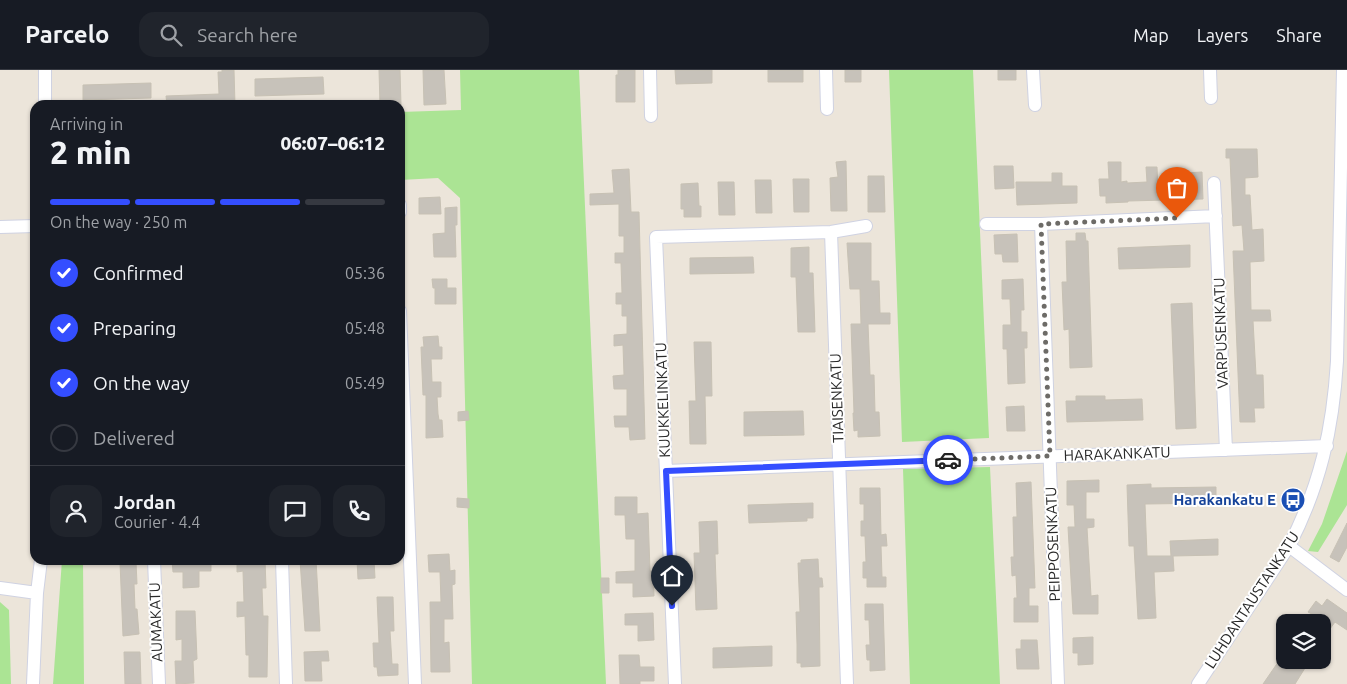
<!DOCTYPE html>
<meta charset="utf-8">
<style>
:root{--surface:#171b24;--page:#20242c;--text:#f1f3f6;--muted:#9ea1a6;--line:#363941;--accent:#344eff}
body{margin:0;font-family:Ubuntu,sans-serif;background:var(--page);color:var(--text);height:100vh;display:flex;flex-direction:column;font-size:19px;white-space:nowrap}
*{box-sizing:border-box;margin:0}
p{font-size:16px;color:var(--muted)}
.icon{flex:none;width:28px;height:28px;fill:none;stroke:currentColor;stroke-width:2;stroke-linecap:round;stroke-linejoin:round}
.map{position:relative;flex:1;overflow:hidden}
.details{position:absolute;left:30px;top:30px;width:375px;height:465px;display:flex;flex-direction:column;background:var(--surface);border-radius:15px;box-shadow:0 1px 4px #0004}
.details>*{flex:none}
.controls{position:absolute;left:1276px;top:544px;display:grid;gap:10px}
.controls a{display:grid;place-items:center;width:55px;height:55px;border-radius:10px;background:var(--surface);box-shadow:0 1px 4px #0004;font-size:25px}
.pin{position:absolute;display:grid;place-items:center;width:42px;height:42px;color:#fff;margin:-51px -21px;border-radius:50% 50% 50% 0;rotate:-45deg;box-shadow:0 0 5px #0007}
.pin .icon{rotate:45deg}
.courier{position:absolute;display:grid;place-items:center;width:50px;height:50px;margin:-25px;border:4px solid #344eff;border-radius:50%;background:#fff;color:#222;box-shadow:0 1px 6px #0007}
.head em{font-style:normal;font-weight:800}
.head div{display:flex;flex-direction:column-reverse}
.head{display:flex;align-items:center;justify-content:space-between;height:85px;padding:0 20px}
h1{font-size:32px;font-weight:800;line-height:38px}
.bar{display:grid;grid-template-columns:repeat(4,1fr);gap:8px 5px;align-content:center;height:60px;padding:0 20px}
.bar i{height:6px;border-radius:4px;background:var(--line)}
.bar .selected{background:var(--accent)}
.bar p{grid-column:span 4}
.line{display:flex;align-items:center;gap:12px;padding:0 20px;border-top:1px solid var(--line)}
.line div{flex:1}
.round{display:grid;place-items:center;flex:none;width:52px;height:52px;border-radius:15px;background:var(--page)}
ol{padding:0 20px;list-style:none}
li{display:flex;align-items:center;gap:15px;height:55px}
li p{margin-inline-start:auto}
li .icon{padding:5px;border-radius:50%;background:var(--accent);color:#fff;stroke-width:4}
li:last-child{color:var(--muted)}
li i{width:28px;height:28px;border:2px solid var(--line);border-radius:50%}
header{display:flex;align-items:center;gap:30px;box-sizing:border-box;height:70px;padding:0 25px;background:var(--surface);border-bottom:1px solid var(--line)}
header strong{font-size:24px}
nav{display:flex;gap:28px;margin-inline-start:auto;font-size:18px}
.search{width:350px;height:45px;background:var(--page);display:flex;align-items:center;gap:12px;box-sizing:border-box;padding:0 18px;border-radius:15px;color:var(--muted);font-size:19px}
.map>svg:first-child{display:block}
.green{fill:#abe494}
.building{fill:#c7c2ba;stroke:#c7c1b4}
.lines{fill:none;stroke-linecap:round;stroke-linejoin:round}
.minor-casing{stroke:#cfd2e2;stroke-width:14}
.minor{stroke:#fff;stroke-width:12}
.done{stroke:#6d6b67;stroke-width:5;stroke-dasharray:0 9}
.route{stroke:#344eff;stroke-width:6}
.labels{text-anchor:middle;stroke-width:4;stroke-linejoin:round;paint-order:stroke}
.street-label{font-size:15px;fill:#292929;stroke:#fff}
.transit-label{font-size:15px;font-weight:bold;fill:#164399;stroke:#fff;text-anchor:end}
</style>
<header>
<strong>Parcelo</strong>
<div class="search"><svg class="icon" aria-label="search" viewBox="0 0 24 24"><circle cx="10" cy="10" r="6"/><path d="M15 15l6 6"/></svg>Search here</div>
<nav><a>Map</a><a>Layers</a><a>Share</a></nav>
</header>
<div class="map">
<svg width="1347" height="614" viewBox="0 0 1347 614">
<rect width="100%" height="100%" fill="#ece5da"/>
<path class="green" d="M460 0H579L606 614H472L460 128 438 108 400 110V42L461 40Z
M889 0H973L989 368 902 372Z
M1347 381V435L1318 482 1308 481 1322 454Z
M990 397 1000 614H910L903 399Z
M62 490H83L84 614H53Z
M0 532 9 540 11 614H0Z"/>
<path class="building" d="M222 0H234L235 35H167L166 26 219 24 218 2H222Z
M379 0H400L401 35H380Z
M423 0H444L446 34 424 35Z
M618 0H635V32H616V5H618Z
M675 0H712V13L676 14Z
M768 0H803V12H768Z
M845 0H861V12H845Z
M998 0H1016V10H998Z
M323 7 324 24 255 26V9Z
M151 13V28L83 30V15Z
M1226 79H1257L1258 107 1245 108V125H1250L1252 160 1263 159 1264 191 1250 192 1251 240H1270L1271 251H1253L1256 305H1263L1264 338H1254L1255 352H1240L1233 181H1244L1242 155 1233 156 1230 88H1226Z
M846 91 847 141H831L830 108 838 107 836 92Z
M1108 92H1121V112L1127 111V113L1147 112 1146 97H1157L1158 121 1184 120V103L1202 102 1203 129 1128 131V132L1106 133V126H1100L1099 109H1109Z
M994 96H1013L1014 118 995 119Z
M629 99 631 142H639L645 369 630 370 629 357H615L614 346H627V319H614L613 306 624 305 623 275 614 276V265L627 264V246H622V234H616V223H622L621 193H615V183H624V166H619V134L590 135V124L614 123 612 100Z
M1052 103H1062V116H1077V133L1017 135 1016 112H1052Z
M868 106H884L885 142H868Z
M793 109H809V142H794Z
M755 110H771L772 143H756Z
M718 112H734L735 145H719Z
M698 113 699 136H701V147H684V139H681V114Z
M440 127 441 144H419V128Z
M457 137V155H455L456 187H434L433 164 445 163V138Z
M1076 163H1085L1086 171H1088L1092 297 1070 298 1069 259 1064 260 1062 212H1067L1066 171H1076Z
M1017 164 1018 192H1003L1002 184H995L994 165Z
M847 173H871V211H879L880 243H890V254H868L870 305H874L875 342H879L880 366 858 367V360L854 361 853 343H854L851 254H861L860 219H850Z
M1190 175V197L1119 199 1118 178Z
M809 177V203H813L815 262H798L796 207H791V178Z
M753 187 754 203 690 204V188Z
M432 209H447V218H456V234H435V218H433Z
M1023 209 1024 240H1021V262H1027V278H1024L1025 313 1008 314 1007 279H1003V255H1011L1010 229H1002V210Z
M1192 233 1196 358 1176 359 1171 234Z
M438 266 439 277H442V289H431L432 312H441V327H437L438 344 439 350H442L443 367 426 368V325H423L421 277H424L423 267Z
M694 272H711L712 326H705L706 374H690L689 331H696Z
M1076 326H1105V330L1142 329 1143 350 1067 352 1066 331H1076Z
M1024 336 1025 361H1007L1006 337Z
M468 341 469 350 458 351V342Z
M803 341 804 365 744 366V342Z
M1099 410V422H1086V449H1094V457L1087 458 1091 526 1098 525V544H1073L1068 457H1075L1074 435H1067V411Z
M1031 412 1035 518H1029V536H1038V552H1014V528H1017L1016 505 1012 506 1011 487H1014L1013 447H1017L1016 413Z
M1151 414V418L1216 417V433L1145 434 1147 486H1171L1170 471 1218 469V485L1173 486 1174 501 1154 502 1156 548 1138 549 1134 476H1129L1127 415Z
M860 418H880L881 465 886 464 887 476H881L882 507H886V517H867V508H863V492H866L865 466H861V451H864V434H860Z
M615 427H637V444L648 443 650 501H653L654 526 633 527V513H616V502L635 501V469H626L625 445H615Z
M457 428 469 429V438L457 437Z
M813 433V448H807V451L749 453 748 435Z
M717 451 718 484H715L717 539 696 540 694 483H700L699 452Z
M1347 453V477L1339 492 1330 487Z
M449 484 450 501 455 500V514L452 515 453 549H444V573L449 572 450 602H431L430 532H441L440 502H429L428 485Z
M818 489 819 508H822L823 517H819L820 596 801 597V593H797V574L796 542H800L798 493H801V490Z
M172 490H211V501H199V517L183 518V502H173Z
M250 490H265L266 518H262L263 546H268L267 607H249V585H246L245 546 237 547V532H244L243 501 237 502V492H250Z
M300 490H316L320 561H305Z
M357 490H374L375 508 358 509Z
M120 492H136L137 514H134L135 539H137L139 564 123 566Z
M601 508H609V523H601Z
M377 527H393L394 561H390L392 594H398V605L378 606 377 597H374L373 573H379Z
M1327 529 1347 543V560L1335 552 1322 570V552H1306L1312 544 1308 542 1316 531 1322 536Z
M865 534H883L885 600 870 601V590H867L866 575H870L869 550H865Z
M176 541H195L197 589 193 591 194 613 176 614 175 591H182V569L176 570Z
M653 543 654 570 638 571V555H625V544Z
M1093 567V594L1078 595V583H1073V568Z
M1021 570H1037L1039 599H1017L1016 579H1021Z
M772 576V596L713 598V578Z
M328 581 329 591H321L322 611H305L304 582Z
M124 582H140L141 614H125Z
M619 585H639L640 597H654V611H640V614H620Z
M1283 585 1285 586V590H1310L1295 614H1263Z"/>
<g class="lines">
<defs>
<path id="minor" d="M45 0V35
M650 0 651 46
M826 0 827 39
M1033 0 1035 35
M1210 0 1211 28
M1214 113 1226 380
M400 142V135
M986 154H1041L1216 146
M1041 154 1058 614
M0 157 35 156
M831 162 847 614
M400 241 415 614
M666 401 1327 376
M1289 476 1347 520
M154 490 159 614
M282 490 286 614
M0 518 37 523
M33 614 37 523 41 490
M675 614 656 167 831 162 866 156
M1198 614 1289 476C1320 416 1333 359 1337 291L1343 0"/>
</defs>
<use href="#minor" class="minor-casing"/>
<use href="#minor" class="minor"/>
</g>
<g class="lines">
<path class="done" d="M948 390 1050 386 1041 154 1177 148"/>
<path class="route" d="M672 536 666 401 948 390"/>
</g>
<defs>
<symbol id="bus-disc" viewBox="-11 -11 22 22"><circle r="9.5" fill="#1a4fb4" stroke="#fff"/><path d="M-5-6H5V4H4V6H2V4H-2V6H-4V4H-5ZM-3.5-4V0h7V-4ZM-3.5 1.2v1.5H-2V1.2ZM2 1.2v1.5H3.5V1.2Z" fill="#fff"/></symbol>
</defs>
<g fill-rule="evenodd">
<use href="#bus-disc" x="1279" y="416" width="28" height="28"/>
</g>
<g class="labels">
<g class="street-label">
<text transform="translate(1221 263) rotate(-92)" y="5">VARPUSENKATU</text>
<text transform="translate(837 328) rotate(-92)" y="5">TIAISENKATU</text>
<text transform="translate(663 330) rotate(-92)" y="5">KUUKKELINKATU</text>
<text transform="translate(1117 384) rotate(-2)" y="5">HARAKANKATU</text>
<text transform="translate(1053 474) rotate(-92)" y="5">PEIPPOSENKATU</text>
<text transform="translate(1252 530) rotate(-57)" y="5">LUHDANTAUSTANKATU</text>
<text transform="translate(156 552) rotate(-92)" y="5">AUMAKATU</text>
</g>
<g class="transit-label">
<text x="1276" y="435">Harakankatu E</text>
</g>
</g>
</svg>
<div class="controls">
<a><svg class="icon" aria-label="layers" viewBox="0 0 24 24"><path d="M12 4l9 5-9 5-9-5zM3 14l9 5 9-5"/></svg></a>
</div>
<div class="pin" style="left:1177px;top:148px;background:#ea580c"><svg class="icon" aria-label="bag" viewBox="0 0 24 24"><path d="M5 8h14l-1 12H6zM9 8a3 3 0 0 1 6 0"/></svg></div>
<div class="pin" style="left:672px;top:536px;background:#1f2937"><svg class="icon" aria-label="home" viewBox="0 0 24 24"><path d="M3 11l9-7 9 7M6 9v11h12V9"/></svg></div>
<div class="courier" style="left:948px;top:390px"><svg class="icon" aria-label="car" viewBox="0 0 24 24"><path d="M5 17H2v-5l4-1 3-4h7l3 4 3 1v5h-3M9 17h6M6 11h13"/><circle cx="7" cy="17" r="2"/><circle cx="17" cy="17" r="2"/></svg></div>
<section class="details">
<div class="head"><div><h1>2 min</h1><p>Arriving in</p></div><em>06:07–06:12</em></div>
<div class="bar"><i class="selected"></i><i class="selected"></i><i class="selected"></i><i></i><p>On the way · 250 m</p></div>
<ol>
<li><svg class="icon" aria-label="check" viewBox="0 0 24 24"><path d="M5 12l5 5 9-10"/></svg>Confirmed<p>05:36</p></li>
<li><svg class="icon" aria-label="check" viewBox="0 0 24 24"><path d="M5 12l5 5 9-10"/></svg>Preparing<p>05:48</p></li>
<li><svg class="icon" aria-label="check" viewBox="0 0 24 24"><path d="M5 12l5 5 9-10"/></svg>On the way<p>05:49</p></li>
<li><i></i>Delivered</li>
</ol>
<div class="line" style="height:90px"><a class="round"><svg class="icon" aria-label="person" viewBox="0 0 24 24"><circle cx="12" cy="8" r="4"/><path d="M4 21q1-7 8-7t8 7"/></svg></a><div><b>Jordan</b><p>Courier · 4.4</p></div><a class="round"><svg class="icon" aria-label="chat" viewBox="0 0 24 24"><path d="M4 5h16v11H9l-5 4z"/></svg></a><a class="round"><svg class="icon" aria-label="phone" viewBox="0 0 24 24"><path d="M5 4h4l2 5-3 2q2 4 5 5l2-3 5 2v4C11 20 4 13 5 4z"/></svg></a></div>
</section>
</div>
